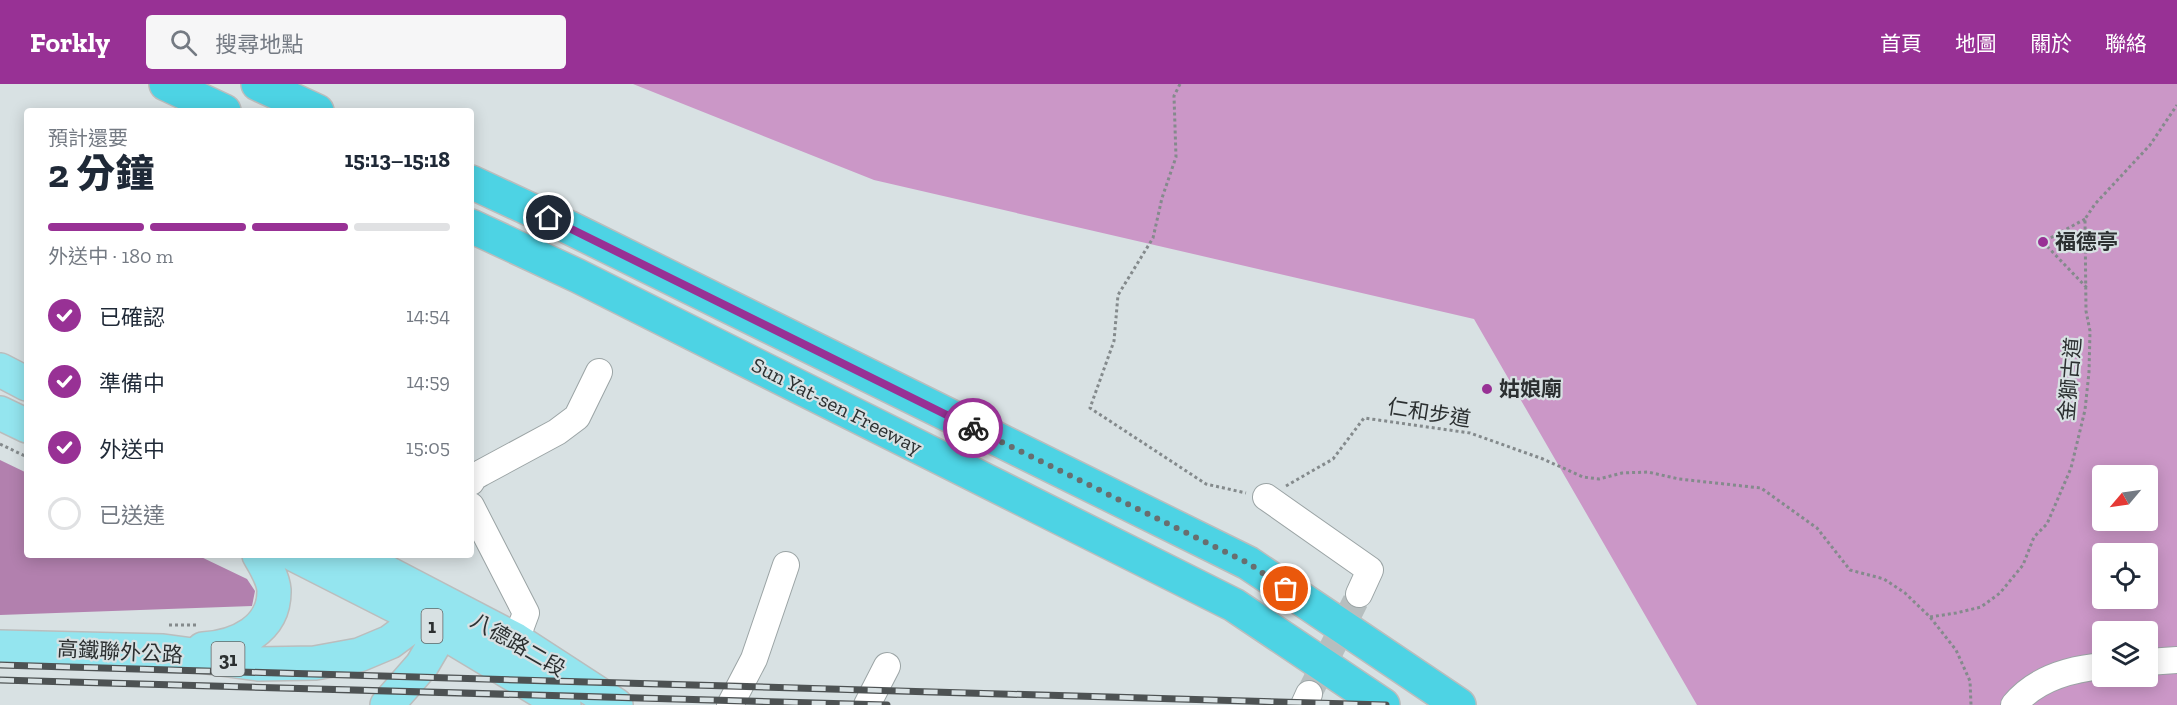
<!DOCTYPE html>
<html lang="zh-TW">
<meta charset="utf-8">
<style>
:root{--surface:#fff;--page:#f6f6f7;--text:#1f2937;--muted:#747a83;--line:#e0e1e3;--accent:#983195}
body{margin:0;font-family:"Zilla Slab","Noto Sans TC",serif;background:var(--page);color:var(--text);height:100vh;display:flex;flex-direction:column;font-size:22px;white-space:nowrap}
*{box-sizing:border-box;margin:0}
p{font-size:20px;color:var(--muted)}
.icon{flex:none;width:33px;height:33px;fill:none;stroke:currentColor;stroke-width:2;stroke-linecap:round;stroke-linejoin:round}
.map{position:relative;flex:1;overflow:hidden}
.details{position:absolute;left:24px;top:24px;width:450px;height:450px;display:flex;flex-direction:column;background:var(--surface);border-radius:6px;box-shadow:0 3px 15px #0003}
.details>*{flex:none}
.needle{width:39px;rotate:241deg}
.buttons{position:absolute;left:2092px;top:381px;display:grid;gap:12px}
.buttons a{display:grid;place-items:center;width:66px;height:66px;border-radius:6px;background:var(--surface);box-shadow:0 3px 15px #0003;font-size:30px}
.pin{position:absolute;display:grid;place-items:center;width:51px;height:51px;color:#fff;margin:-26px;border:3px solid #fff;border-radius:50%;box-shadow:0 2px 6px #0007}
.courier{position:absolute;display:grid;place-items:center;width:60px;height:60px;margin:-30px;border:4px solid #983195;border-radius:50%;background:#fff;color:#222;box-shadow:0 2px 8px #0007}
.overview em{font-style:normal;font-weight:800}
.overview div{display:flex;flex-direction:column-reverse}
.overview{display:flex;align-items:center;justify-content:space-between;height:102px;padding:0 24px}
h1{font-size:39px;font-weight:800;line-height:45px}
.bar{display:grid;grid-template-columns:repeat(4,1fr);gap:9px 6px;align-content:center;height:72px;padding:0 24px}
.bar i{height:8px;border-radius:4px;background:var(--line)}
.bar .selected{background:var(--accent)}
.bar p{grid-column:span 4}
ol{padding:0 24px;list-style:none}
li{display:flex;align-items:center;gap:18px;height:66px}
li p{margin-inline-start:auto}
li .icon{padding:6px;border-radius:50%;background:var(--accent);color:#fff;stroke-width:4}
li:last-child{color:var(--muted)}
li i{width:33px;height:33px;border:3px solid var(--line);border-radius:50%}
header{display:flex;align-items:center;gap:36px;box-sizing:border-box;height:84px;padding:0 30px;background:var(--accent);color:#fff}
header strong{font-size:28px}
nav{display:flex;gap:33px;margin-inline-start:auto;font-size:21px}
.search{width:420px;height:54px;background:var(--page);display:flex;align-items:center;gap:15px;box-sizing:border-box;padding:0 21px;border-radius:6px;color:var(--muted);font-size:22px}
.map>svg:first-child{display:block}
.forest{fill:#cb97c7;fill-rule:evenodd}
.water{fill:#b280ae}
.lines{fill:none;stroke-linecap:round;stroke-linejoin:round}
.minor-tunnel{stroke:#b6bebf;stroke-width:26;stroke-dasharray:26 13;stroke-linecap:butt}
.minor-casing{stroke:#9ba4a5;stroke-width:28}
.major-casing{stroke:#bbbdbd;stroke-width:36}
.highway-casing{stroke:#bbbdbd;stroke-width:36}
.path{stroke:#848a8c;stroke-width:3;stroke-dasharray:3 3;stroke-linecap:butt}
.minor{stroke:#fff;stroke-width:26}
.major{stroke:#94e5ef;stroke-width:33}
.highway{stroke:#4dd3e4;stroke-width:33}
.rail-casing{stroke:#4d5253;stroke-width:7}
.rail{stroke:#d8e1e3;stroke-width:4.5;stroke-dasharray:14;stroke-linecap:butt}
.done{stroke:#686e6f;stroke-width:6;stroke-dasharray:0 10.8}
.route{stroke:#983195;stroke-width:8}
.poi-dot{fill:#983195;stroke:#d8e1e3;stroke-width:2}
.labels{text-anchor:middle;stroke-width:4.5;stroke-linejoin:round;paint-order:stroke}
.shield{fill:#d8e1e3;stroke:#606566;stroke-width:1.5}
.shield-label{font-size:20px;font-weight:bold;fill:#2c3031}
.poi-label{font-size:21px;font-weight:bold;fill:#2c3031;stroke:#d8e1e3;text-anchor:start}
.street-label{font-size:21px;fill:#2c3031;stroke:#d8e1e3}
</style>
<header>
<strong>Forkly</strong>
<div class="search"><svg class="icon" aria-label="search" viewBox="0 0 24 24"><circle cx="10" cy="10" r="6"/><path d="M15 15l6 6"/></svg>搜尋地點</div>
<nav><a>首頁</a><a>地圖</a><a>關於</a><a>聯絡</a></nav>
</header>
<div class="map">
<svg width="2177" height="621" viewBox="0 0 2177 621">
<rect width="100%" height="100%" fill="#d8e1e3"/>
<path class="forest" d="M633 0H2177V621H1697L1474 235 874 96ZM2103 392H2148V436H2103ZM2103 470H2148V514H2103ZM2103 548H2148V592H2103Z"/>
<path class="water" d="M0 376 27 389V471H197L247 495 255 507 252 522 0 531Z"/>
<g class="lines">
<path class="minor-tunnel" d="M1309 610 1359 510"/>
<defs>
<path id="minor" d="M471 398 474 393 481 389 557 348 577 333 599 288
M1266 413 1370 486 1359 510
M471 422 526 529 516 556
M2148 578 2177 576
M730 621 754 575 786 481
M867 621 887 582
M1304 621 1309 610
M2014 621C2036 594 2070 585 2103 582"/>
<path id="major" d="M0 286 27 300
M0 329 27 342
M295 471 421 535 564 621
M353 471 516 556 616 621
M0 563 163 567 258 580 315 579 359 571 390 558 421 535 434 515
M203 565C237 563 275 546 274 506 273 494 265 481 259 471
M387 621 422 581 452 530"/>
<path id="highway" d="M166 0 224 27
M258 0 317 27
M471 98 568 143 1248 479 1459 621
M471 142 578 192 1234 521 1383 621"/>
</defs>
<use href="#minor" class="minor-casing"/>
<use href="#major" class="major-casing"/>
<use href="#highway" class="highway-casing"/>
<path class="path" d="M1180 0 1174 12 1176 73 1162 114 1153 154 1118 211 1114 257 1090 324 1206 400 1246 409
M2085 135 2043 158 2087 204
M0 360 27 373
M1286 402 1333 375 1364 334 1470 349 1543 375 1583 393 1599 395 1622 389 1648 388 1679 395 1761 404 1817 444 1850 486 1884 495 1905 509 1930 533 1956 566 1970 597 1971 621
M1930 533 1956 529 1981 523 2000 509 2023 481 2034 453 2047 440 2071 384 2085 326 2089 288 2090 247 2086 227 2085 135 2095 120 2150 61 2177 21
M169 541H196"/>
<use href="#minor" class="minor"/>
<use href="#major" class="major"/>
<use href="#highway" class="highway"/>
<defs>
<path id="rail" d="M0 581 1386 621
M0 596 887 621"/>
</defs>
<use href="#rail" class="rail-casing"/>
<use href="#rail" class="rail"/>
</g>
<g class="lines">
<path class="done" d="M973 344 1248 479 1286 505"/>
<path class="route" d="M549 134 973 344"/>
</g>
<g class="poi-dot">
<circle cx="2043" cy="158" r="6"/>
<circle cx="1487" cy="305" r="6"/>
</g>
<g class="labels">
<g class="shield">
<rect x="421.5" y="525" width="21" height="34" rx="4.5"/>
<rect x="211.5" y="558" width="33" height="34" rx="4.5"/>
</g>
<g class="shield-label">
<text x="432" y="549">1</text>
<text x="228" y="582">31</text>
</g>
<g class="poi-label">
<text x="2055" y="165">福德亭</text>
<text x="1499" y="312">姑娘廟</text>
</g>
<g class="street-label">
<text transform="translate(2070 295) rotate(-85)" y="7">金獅古道</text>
<text transform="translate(837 322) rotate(27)" y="7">Sun Yat-sen Freeway</text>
<text transform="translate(1429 329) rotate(9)" y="7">仁和步道</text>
<text transform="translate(518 561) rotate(30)" y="7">八德路二段</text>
<text transform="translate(120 568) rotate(3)" y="7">高鐵聯外公路</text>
</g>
</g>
</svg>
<div class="buttons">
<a><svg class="needle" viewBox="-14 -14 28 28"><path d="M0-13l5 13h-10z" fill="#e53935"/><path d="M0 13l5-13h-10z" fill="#747a83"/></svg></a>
<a><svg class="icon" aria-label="locate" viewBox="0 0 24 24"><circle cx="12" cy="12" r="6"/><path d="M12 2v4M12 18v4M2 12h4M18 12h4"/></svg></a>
<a><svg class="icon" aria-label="layers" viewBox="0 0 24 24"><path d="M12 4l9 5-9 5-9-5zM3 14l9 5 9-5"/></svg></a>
</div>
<div class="pin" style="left:1286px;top:505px;background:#ea580c"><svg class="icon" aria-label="bag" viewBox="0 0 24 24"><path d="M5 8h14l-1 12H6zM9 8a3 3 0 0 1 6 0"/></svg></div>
<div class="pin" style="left:549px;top:134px;background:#1f2937"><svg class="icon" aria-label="home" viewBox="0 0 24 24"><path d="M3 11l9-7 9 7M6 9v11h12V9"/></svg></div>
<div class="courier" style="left:973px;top:344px"><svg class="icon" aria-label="bike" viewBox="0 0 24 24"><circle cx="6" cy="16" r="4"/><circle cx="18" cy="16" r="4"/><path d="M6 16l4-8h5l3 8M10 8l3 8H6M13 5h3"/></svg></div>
<section class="details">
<div class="overview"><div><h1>2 分鐘</h1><p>預計還要</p></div><em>15:13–15:18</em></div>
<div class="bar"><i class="selected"></i><i class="selected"></i><i class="selected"></i><i></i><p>外送中 · 180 m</p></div>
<ol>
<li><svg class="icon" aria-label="check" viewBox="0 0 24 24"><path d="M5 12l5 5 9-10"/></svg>已確認<p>14:54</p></li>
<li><svg class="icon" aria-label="check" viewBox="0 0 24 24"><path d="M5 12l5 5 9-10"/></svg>準備中<p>14:59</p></li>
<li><svg class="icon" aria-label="check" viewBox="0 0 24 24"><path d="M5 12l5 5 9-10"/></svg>外送中<p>15:05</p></li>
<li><i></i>已送達</li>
</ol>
</section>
</div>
